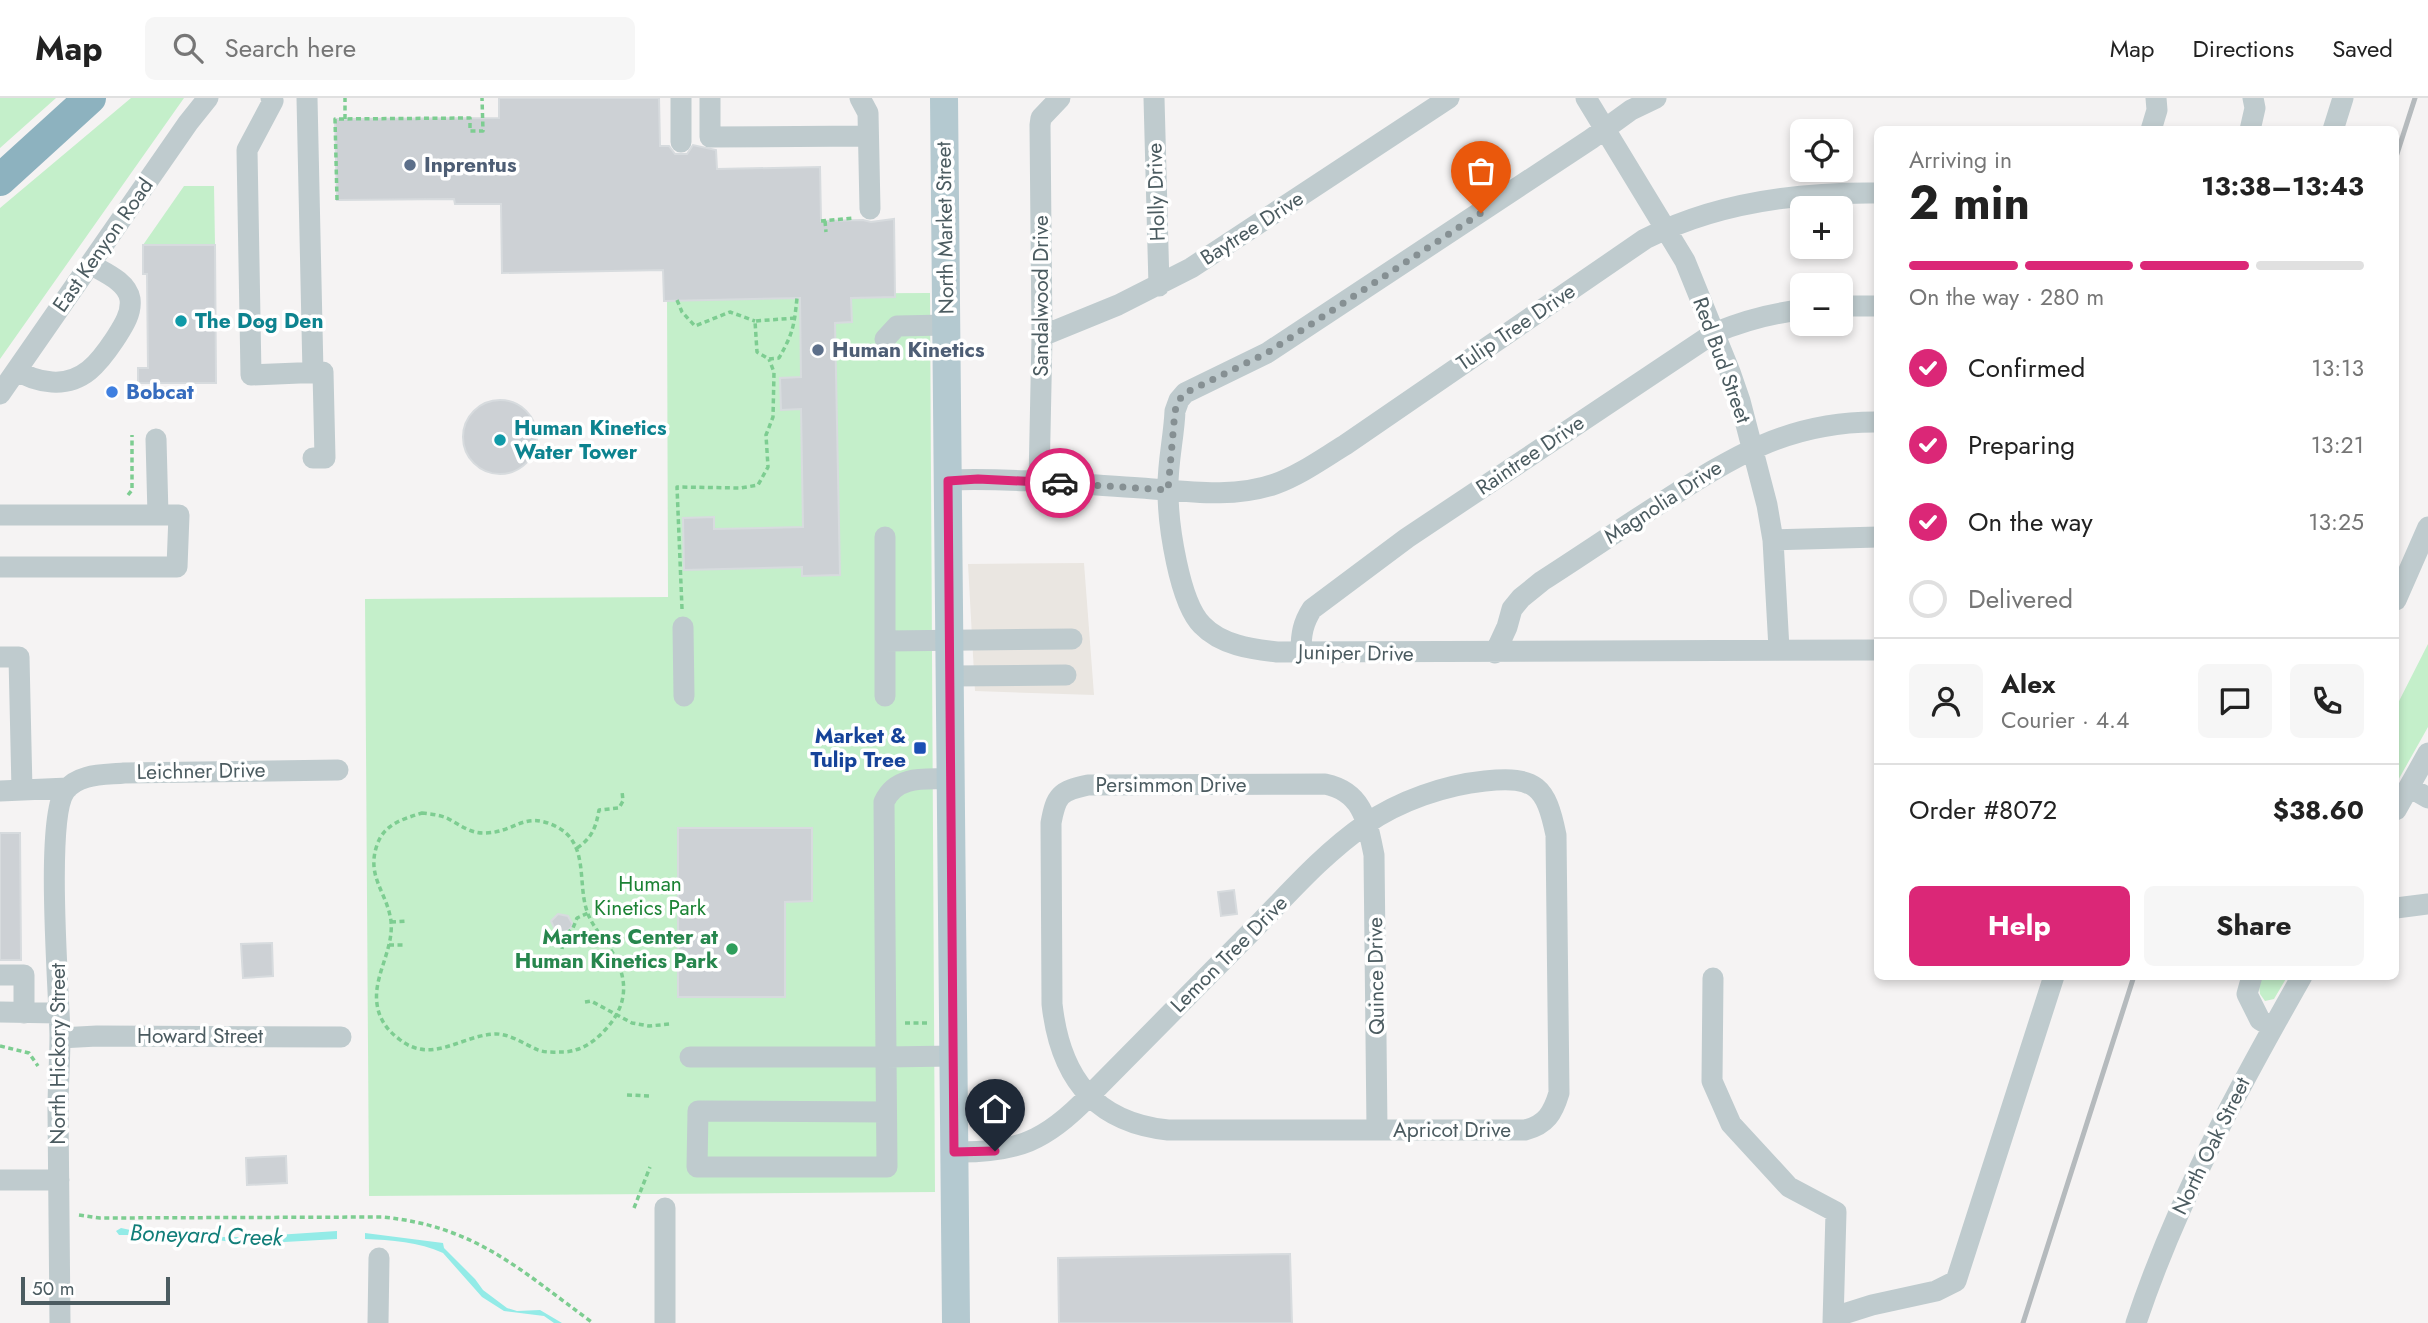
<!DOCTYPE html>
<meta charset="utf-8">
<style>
:root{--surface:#fff;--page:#f6f6f6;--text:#222;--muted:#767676;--line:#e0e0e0;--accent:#db2777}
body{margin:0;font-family:Jost,sans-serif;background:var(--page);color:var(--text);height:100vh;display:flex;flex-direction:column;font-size:26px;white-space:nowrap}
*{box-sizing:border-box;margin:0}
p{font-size:23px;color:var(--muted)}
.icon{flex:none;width:38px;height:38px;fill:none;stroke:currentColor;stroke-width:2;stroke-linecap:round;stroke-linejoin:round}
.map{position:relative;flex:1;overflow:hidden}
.side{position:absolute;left:1874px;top:28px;width:525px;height:854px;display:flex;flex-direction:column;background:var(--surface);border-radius:10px;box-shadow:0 4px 10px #0003}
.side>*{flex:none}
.buttons{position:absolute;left:1790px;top:21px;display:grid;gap:14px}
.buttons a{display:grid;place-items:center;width:63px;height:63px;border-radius:10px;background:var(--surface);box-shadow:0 4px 10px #0003;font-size:35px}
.scale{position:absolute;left:21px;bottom:18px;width:149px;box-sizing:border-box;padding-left:7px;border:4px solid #4b5b60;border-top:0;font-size:19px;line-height:24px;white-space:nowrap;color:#4b5b60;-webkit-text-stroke:5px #fff;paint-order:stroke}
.pin{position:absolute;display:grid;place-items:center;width:60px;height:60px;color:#fff;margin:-72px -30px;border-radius:50% 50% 50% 0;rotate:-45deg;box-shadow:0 0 7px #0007}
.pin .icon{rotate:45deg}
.courier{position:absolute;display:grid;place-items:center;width:70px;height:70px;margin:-35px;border:5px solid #db2777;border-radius:50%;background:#fff;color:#222;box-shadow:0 2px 9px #0007}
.headline em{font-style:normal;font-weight:700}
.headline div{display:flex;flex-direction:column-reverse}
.headline{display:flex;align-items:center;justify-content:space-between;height:119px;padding:0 35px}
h1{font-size:46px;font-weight:700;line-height:52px}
.bar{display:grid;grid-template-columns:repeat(4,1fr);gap:10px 7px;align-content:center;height:84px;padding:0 35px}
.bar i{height:9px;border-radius:5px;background:var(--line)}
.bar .selected{background:var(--accent)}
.bar p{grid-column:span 4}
.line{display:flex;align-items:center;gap:18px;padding:0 35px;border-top:2px solid var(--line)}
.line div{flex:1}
.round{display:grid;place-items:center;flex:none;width:74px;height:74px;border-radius:10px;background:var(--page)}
ol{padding:0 35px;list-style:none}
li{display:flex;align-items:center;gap:21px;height:77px}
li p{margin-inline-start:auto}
li .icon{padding:7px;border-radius:50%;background:var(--accent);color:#fff;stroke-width:4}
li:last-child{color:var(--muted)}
li i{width:38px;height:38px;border:4px solid var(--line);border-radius:50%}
.button{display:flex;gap:14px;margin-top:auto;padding:14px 35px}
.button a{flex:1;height:80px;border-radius:10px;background:var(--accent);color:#fff;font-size:28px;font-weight:700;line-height:80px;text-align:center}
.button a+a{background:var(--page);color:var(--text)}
header{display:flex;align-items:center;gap:42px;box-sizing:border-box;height:98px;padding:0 35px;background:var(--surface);border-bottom:2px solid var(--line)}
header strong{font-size:33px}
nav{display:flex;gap:38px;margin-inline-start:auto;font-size:24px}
.search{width:490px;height:63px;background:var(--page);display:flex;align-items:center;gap:18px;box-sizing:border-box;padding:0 24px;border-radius:10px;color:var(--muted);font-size:26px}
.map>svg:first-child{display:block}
.commercial{fill:#eae6e1}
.green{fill:#c4efca}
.water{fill:#93ebe7}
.building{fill:#cdd1d5;stroke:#d7dbde;stroke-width:2}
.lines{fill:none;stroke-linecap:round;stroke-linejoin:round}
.path{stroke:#7dcd91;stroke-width:3.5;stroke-dasharray:5 3.5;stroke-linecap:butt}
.minor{stroke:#bfcbce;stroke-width:21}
.major{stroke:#b4c9d0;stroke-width:28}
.highway{stroke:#8db2bf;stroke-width:32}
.rail{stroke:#b5babd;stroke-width:5}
.done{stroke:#869093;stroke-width:7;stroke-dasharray:0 12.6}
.route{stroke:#db2777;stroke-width:9}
.service-dot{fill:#5c6f8a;stroke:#fff;stroke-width:2.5}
.culture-dot{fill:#0f9aa8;stroke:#fff;stroke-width:2.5}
.shop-dot{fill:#3f7fe0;stroke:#fff;stroke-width:2.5}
.transit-dot{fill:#1a4fb4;stroke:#fff;stroke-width:2.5}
.leisure-dot{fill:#2e9e5b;stroke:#fff;stroke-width:2.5}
.labels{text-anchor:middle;stroke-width:7;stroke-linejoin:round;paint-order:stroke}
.service-label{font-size:21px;font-weight:bold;fill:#4e5e75;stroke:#fff;text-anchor:start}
.street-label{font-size:21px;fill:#4b5b60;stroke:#fff}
.culture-label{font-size:21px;font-weight:bold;fill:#0d838f;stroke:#fff;text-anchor:start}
.shop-label{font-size:21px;font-weight:bold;fill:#366cbe;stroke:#fff;text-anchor:start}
.transit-label{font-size:21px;font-weight:bold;fill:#164399;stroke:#fff;text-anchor:end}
.park-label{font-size:21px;fill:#1b8234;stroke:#fff}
.leisure-label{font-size:21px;font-weight:bold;fill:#27864d;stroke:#fff;text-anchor:end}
.water-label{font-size:23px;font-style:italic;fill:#117e79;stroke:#fff}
</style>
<header>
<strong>Map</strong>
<div class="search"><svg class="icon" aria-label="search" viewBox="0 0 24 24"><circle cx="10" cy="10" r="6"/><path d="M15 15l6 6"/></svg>Search here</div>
<nav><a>Map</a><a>Directions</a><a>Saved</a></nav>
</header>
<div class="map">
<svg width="2428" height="1225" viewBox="0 0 2428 1225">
<rect width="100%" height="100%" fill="#f5f3f3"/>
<path class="commercial" d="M1084 465 1094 597 975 593 968 466Z"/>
<path class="green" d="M0 0H56L0 50Z
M131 0H184L0 261V110Z
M184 88H214L215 147H143Z
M930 195 935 1094 369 1098 365 501 668 499 667 196Z
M2428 546V629L2396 686V609Z
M2258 879H2287L2274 901 2265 903 2260 896Z"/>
<path class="water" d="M121 1130 135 1133 172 1132 223 1139H247L337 1133V1141L249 1146 176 1137H119L116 1133Z
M365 1135 443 1145 444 1150 475 1181 483 1192 507 1210 517 1213 540 1212 562 1225H554L544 1218 504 1213 482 1199 443 1155C419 1144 391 1142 365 1141Z"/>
<path class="building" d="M499 0H659L660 48H669L675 56H687L693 47 716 52 717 71 820 69 821 123 863 122 871 124 894 121 895 199 851 200 852 224 835 225 840 477 802 478V469L684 472 683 420 714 419V431L803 429 801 311 781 312 780 280 801 279 800 200 664 203 663 172 502 175 501 106H455L454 101 337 102 335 21 499 20Z
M143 147H215L216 285H138V270H148L147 176H143Z
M463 339a37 37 0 1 1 74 0a37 37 0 1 1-74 0Z
M678 730H812V803L785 804V899H678Z
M0 735H20L21 862H0Z
M1234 792 1237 816 1221 818 1218 794Z
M558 816 568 818 573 827 567 834H556L551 823Z
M272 845 273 878 243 880 241 846Z
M286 1058 287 1085 247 1087 246 1060Z
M1290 1156 1292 1225H1059L1058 1160Z"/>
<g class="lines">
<path class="path" d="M345 21V0
M337 102 335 21 470 20V33H483L482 0
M821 123 854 120
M825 123 826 134
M677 202 682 214 695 228 730 214 755 223
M795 220 755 223 757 254 769 261 779 260C793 235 794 229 797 200
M128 397 132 392V337
M682 511 677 389 741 390 758 387 768 369 766 337 773 319 774 274 769 261
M422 715C430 716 440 717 447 720 460 727 471 736 486 735 516 734 524 712 557 729 588 745 578 782 586 810 590 825 599 834 607 846 628 876 631 904 605 932 594 944 581 953 564 954 556 954 546 955 538 952 524 946 509 935 494 936 460 938 431 967 399 941 387 932 379 921 377 906 373 878 394 852 391 823 387 794 366 779 377 747 384 726 403 721 422 715Z
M577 750C592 740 596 729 599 712L619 710 623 703 622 693
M391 824 407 823
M389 847H406
M562 851 564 838 573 830 577 820 588 815
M585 904 591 903 632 925 649 928 670 926
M905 925H929
M0 948 29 955 38 968
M627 997 650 998
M634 1110 650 1069
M79 1117 100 1120 382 1119C476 1128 520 1172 593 1225"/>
<path class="minor" d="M271 0 273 3 247 52 251 277 323 274 325 360H313
M307 0 313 275
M681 0V44
M710 0V39L868 38
M860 0 868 15 870 111
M1154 0 1159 188
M1586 0 1685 163 1730 274 1740 303 1767 407 1773 442 1779 551
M1656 0 1631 12 1591 41 1267 255 1185 295 1179 302 1175 313C1174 339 1167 367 1168 393 1168 426 1179 504 1202 527 1221 547 1251 551 1277 554L1878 552
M2151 32 2157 12 2156 0
M2250 32 2255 10 2253 0
M2333 32 2343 0
M1841 208H1878
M1042 238 1118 207 1191 170 1449 0
M885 241 897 228 946 227
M17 272C28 280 38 283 52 284 83 286 99 265 115 241 122 230 132 216 130 201 127 183 103 174 90 166
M0 296 188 25 208 0
M156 341 158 417
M948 382C1012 380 1077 386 1141 390 1184 393 1233 401 1275 386 1300 377 1322 361 1345 347L1645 141C1715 105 1799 94 1878 95
M1039 384 1042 238 1040 27 1041 20 1060 0
M0 417H179L177 469H0
M885 439V598
M1773 442 1878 439
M2396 502 2428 429
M683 529 684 598
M885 543 1072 541
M1301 553C1301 536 1303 525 1312 511L1407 440 1714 235C1743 223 1771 215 1802 212
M1495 555 1507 529 1512 511 1521 500 1542 483C1581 458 1619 432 1658 407 1731 360 1787 323 1878 324
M0 559H19L22 692
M950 578 1066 577
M2409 689 2428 700
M0 693 68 690
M2396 712 2428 655
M2396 810 2428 806
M0 877H24V915
M2252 878 2247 896 2260 922 2272 929
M1713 880 1712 983 1731 1026 1789 1089 1836 1114 1833 1225
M0 914 59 915
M60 940 97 938 341 939
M690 959H886L884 704C896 677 925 681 950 681
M886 1014 698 1013 697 1069H887L886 959 953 958
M954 1054C1017 1055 1046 1043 1089 998 1144 942 1199 887 1254 831 1289 795 1324 755 1366 726 1399 703 1445 687 1485 683 1536 678 1546 688 1556 737L1559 995C1553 1015 1546 1027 1525 1032H1168C1093 1024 1060 978 1052 906L1051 725C1056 697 1060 693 1088 687L1325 686C1363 694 1367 723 1374 757L1377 1031
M0 1082H59
M665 1110V1225
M1834 1219 1872 1207 1936 1193 1956 1183 2054 878
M60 1225C59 1154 58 1083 58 1012 58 987 60 962 60 937 59 894 45 721 65 693 78 675 105 677 124 675L338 672
M378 1225 379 1160
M2136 1225C2177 1102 2238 991 2302 878"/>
<path class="major" d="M944 0 956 1225"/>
<path class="highway" d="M0 82 90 0"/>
<path class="rail" d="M2396 59 2415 0
M2023 1225 2134 878"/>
</g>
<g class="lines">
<path class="done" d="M1060 385 1168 392 1175 313 1179 302 1185 295 1267 255 1481 115"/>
<path class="route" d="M995 1053 954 1054 948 383 978 381 1060 385"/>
</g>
<g class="service-dot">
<circle cx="410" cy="67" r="7"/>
<circle cx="818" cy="252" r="7"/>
</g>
<g class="culture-dot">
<circle cx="181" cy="223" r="7"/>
<circle cx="500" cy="342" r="7"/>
</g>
<circle class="shop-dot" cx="112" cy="294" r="7"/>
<rect class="transit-dot" x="913" y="643" width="14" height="14" rx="3.5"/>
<circle class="leisure-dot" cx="732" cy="851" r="7"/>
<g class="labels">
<g class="service-label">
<text x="424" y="74">Inprentus</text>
<text x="832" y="259">Human Kinetics</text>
</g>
<g class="street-label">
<text transform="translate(1156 94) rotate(-92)" y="7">Holly Drive</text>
<text transform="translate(945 130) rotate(-91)" y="7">North Market Street</text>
<text transform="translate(1252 130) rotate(-33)" y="7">Baytree Drive</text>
<text transform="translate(103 147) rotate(-55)" y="7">East Kenyon Road</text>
<text transform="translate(1041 198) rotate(-90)" y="7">Sandalwood Drive</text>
<text transform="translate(1516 229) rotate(-34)" y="7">Tulip Tree Drive</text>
<text transform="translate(1722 262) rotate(70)" y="7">Red Bud Street</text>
<text transform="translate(1530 357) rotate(-34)" y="7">Raintree Drive</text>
<text transform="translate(1663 404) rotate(-33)" y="7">Magnolia Drive</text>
<text transform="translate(1356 555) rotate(1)" y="7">Juniper Drive</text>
<text transform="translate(201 673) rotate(-1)" y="7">Leichner Drive</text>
<text x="1171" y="694">Persimmon Drive</text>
<text transform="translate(1229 856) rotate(-45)" y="7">Lemon Tree Drive</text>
<text transform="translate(1376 878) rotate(-91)" y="7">Quince Drive</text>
<text x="200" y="945">Howard Street</text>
<text transform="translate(58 956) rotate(-90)" y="7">North Hickory Street</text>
<text x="1452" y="1039">Apricot Drive</text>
<text transform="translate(2211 1048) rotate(-64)" y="7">North Oak Street</text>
</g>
<g class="culture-label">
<text x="195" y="230">The Dog Den</text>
<text x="514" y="337">Human Kinetics<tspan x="514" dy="24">Water Tower</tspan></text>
</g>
<g class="shop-label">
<text x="126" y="301">Bobcat</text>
</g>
<g class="transit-label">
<text x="906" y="645">Market &amp;<tspan x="906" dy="24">Tulip Tree</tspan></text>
</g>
<g class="park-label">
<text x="650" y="793">Human<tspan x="650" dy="24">Kinetics Park</tspan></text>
</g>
<g class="leisure-label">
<text x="718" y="846">Martens Center at<tspan x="718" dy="24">Human Kinetics Park</tspan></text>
</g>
<g class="water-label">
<text transform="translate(206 1137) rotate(2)" y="8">Boneyard Creek</text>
</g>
</g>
</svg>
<div class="buttons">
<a><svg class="icon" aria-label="locate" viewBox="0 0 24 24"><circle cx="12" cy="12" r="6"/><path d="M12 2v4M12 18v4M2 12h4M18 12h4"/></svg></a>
<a>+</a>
<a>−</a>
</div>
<div class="scale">50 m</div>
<div class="pin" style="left:1481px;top:115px;background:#ea580c"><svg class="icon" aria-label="bag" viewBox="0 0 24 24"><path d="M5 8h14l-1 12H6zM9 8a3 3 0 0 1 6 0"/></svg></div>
<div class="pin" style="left:995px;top:1053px;background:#1f2937"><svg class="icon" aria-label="home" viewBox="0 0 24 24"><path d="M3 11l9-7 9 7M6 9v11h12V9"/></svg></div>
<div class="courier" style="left:1060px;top:385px"><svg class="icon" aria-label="car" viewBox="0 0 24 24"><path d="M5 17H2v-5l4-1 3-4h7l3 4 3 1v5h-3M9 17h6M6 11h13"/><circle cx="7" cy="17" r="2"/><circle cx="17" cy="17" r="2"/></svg></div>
<section class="side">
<div class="headline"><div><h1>2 min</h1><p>Arriving in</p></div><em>13:38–13:43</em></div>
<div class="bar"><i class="selected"></i><i class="selected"></i><i class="selected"></i><i></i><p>On the way · 280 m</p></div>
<ol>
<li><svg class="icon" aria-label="check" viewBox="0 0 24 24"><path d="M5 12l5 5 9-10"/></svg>Confirmed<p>13:13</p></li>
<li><svg class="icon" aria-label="check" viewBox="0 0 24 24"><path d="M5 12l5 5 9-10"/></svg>Preparing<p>13:21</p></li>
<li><svg class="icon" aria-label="check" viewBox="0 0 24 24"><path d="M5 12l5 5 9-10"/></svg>On the way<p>13:25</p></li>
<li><i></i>Delivered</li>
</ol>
<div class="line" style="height:126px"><a class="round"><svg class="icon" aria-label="person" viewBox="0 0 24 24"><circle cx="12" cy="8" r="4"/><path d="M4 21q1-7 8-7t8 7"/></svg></a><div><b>Alex</b><p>Courier · 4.4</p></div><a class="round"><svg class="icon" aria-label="chat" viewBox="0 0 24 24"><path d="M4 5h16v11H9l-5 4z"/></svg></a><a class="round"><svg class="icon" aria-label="phone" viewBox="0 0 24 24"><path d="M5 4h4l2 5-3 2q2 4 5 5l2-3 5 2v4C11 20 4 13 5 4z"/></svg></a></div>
<div class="line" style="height:91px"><div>Order #8072</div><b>$38.60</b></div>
<div class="button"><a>Help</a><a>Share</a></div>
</section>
</div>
